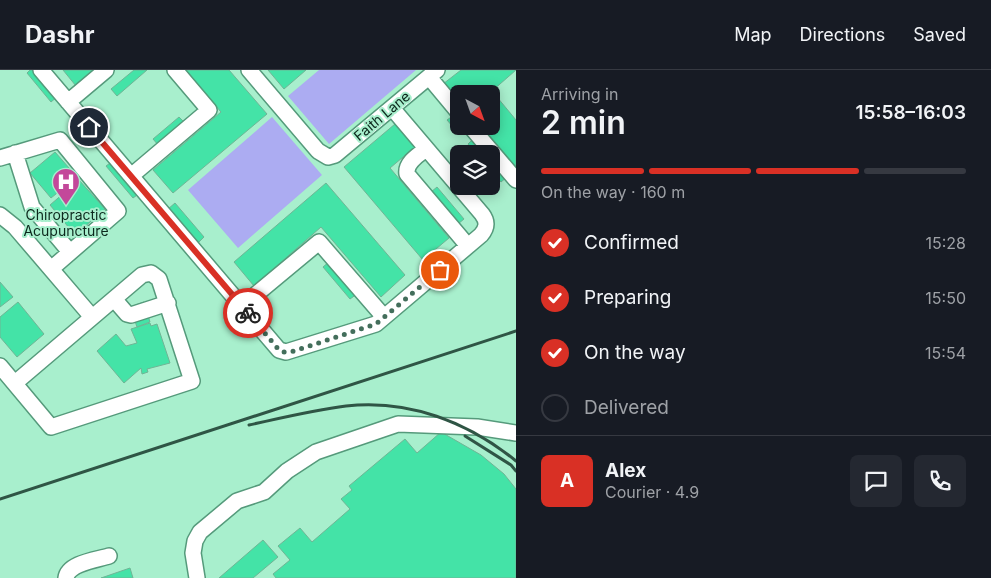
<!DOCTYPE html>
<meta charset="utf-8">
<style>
:root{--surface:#171b24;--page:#242831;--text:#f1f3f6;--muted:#9ea1a6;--line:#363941;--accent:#d93025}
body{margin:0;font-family:Inter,sans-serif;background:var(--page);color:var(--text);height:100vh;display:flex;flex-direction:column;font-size:19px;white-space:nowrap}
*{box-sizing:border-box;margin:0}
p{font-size:16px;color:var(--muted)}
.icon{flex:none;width:28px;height:28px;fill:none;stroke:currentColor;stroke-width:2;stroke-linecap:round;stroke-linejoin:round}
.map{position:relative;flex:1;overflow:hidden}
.sheet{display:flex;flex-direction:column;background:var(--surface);width:475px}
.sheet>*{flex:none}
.needle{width:32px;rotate:139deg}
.fabs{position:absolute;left:450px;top:15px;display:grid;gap:10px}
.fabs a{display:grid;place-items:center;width:50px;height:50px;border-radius:8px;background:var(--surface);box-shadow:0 2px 12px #0003;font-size:25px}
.pin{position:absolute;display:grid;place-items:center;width:42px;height:42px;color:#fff;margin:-21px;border:2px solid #fff;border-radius:50%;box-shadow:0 1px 5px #0007}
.courier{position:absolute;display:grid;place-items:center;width:50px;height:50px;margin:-25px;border:4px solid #d93025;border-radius:50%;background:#fff;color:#222;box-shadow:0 1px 6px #0007}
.headline em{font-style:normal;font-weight:600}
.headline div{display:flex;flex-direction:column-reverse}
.headline{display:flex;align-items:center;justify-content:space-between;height:85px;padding:0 25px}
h1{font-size:32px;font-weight:600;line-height:38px}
.bar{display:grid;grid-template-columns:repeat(4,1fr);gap:8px 5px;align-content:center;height:60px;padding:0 25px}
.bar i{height:6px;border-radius:4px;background:var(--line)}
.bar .selected{background:var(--accent)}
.bar p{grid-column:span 4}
.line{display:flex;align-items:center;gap:12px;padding:0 25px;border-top:1px solid var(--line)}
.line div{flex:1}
.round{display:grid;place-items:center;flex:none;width:52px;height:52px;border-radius:8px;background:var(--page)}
ol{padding:0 25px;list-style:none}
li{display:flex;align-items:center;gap:15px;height:55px}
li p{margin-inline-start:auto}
li .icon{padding:5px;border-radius:50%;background:var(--accent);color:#fff;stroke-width:4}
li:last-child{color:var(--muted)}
li i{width:28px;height:28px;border:2px solid var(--line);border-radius:50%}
header{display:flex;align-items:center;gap:30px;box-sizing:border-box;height:70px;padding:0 25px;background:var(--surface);border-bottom:1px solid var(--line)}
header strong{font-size:24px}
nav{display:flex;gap:28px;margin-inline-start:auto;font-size:18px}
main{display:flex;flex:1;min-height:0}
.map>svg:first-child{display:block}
.green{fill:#acacf2}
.building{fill:#44e3a7;stroke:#6fb595}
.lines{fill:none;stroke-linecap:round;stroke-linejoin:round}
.minor-casing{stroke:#559a7b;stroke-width:18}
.minor{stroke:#fff;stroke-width:15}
.rail{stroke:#2f5545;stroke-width:3}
.done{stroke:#436e5b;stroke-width:5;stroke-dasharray:0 9}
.route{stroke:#d93025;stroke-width:6}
.labels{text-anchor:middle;stroke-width:4;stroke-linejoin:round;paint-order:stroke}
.street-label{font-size:14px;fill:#0c291d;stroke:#a8efcd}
.poi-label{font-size:14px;fill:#0c291d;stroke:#a8efcd}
</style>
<header>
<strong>Dashr</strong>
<nav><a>Map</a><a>Directions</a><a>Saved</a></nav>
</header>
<main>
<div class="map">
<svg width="516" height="508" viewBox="0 0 516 508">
<rect width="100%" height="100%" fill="#a8efcd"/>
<path class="green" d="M319 0H416L329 74 288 26Z
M272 47 322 105 238 178 188 120Z"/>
<path class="building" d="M30 0H36L58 26 51 32 27 3Z
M63 0H95L76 16Z
M134 0H147L117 26 111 19Z
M185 0H229L267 44 173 123 153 100 221 42Z
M268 0H306L284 19Z
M461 0H516L492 21 516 50V100L479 56H491V24H459V33L443 14Z
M454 45 459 50V56H464L466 59 460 65 447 50Z
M179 47 185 53 159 76 153 69Z
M395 54 415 77 390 98 449 168 423 190 344 97Z
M474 68 487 84H476L468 74Z
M55 82 77 107 51 128 30 103Z
M491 88 507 107 501 112 491 101Z
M113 91 140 123 133 128 106 96Z
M79 110 105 139 75 165 50 135Z
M326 113 405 205 381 227 321 157 254 216 234 192Z
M437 117 464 149 458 154 431 122Z
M175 133 204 167 198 173 168 139Z
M330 191 357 224 350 229 323 197Z
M0 212 13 227 0 237Z
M18 232 44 264 17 287 0 267V247Z
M144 232 150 252 137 257 130 237Z
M150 253 151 256 157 254 170 293 147 299 148 302 142 304 141 298 124 313 97 281 116 264 126 276 137 273 131 259Z
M441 362 481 385 504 404 516 419V508H276L273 504 290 490 278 476 300 458 312 472 350 439 341 429 352 420 349 416 405 369 417 383Z
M263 470 278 487 253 508H219Z
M130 498 133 508H101Z"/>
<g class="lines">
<defs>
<path id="minor" d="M41 0 279 280 286 282 376 254 481 165C487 158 488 152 482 144L392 38
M249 0 318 81 328 87 335 85 437 0
M429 7 459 43
M68 32 106 0
M470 56 516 110
M426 79C418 85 405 93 407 104L468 176
M15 83 32 137 70 182
M0 88 60 70 118 141 51 199
M131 106 209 40 175 0
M0 145 15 157 92 247
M114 229 127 244 131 245 168 233
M242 236 319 172 384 247
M0 296 51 357 192 311 159 209 151 203 142 205 15 313
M66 508C68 493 96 490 109 486
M197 508 193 483 195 471 200 462 237 431 264 422 287 401 316 382 398 354 477 357 516 363"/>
</defs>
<use href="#minor" class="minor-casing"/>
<use href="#minor" class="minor"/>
<path class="rail" d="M249 355C281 348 314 340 346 336 409 329 468 352 516 391
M465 366 511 395 516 401
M0 429 516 261"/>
</g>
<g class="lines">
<path class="done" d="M248 243 279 280 282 282H291L376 254 440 200"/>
<path class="route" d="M89 57 248 243"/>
</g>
<defs>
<symbol id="hospital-pin" viewBox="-11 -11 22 30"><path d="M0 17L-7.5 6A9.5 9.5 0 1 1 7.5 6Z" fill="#c3489a" stroke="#a8efcd"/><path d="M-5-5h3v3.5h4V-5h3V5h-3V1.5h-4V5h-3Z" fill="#fff"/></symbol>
</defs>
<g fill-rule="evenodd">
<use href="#hospital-pin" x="50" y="96" width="32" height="43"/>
</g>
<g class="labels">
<g class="street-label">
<text transform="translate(382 46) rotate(-40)" y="5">Faith Lane</text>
</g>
<g class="poi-label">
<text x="66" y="150">Chiropractic<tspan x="66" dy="16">Acupuncture</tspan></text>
</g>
</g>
</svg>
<div class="fabs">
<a><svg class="needle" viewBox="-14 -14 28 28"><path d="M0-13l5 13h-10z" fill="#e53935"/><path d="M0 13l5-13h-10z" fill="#9ea1a6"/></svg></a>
<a><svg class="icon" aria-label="layers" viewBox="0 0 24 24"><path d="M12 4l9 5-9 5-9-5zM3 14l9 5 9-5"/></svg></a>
</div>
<div class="pin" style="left:440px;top:200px;background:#ea580c"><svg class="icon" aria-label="bag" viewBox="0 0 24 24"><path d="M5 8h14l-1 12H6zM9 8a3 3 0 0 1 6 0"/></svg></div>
<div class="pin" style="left:89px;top:57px;background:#1f2937"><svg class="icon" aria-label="home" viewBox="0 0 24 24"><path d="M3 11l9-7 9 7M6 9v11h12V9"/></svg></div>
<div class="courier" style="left:248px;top:243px"><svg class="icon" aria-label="bike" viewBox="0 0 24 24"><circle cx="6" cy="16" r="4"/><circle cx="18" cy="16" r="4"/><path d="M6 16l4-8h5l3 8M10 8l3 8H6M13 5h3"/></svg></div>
</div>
<section class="sheet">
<div class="headline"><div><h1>2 min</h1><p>Arriving in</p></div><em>15:58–16:03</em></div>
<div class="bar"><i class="selected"></i><i class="selected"></i><i class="selected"></i><i></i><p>On the way · 160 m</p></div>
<ol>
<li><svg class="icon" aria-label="check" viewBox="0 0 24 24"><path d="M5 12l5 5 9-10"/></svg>Confirmed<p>15:28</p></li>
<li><svg class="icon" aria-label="check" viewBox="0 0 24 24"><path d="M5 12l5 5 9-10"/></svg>Preparing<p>15:50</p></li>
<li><svg class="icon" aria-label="check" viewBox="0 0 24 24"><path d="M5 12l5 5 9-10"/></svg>On the way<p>15:54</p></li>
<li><i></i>Delivered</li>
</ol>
<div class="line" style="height:90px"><b class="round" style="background:var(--accent);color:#fff">A</b><div><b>Alex</b><p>Courier · 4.9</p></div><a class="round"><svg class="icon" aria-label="chat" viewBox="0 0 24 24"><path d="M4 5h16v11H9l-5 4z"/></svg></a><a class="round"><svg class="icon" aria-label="phone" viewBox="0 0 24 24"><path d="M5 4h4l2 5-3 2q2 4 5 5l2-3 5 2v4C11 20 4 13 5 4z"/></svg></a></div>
</section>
</main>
